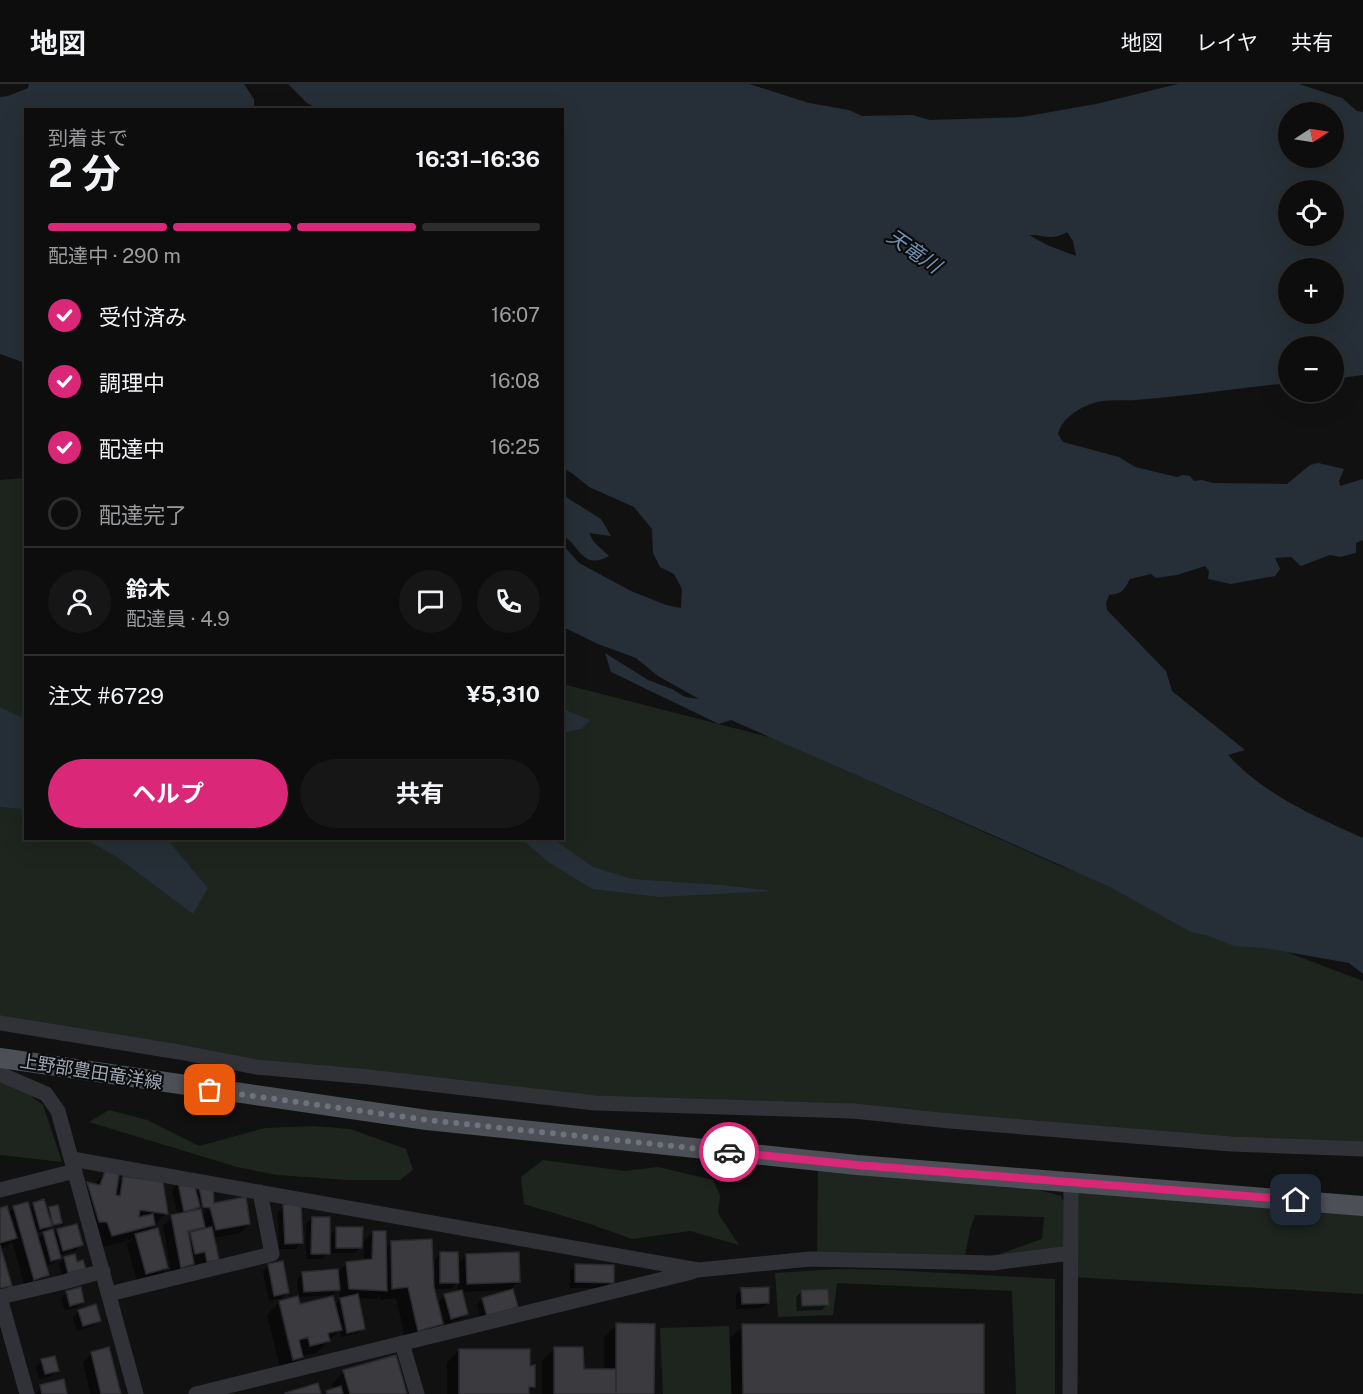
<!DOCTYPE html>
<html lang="ja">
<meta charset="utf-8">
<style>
:root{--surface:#0d0d0e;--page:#161617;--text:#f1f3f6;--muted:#9a9c9e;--line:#2d2d2e;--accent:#db2777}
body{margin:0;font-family:"Public Sans","Noto Sans JP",sans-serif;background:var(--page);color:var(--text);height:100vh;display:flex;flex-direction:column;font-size:22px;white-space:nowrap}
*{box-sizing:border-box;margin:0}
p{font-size:20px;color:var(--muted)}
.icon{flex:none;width:33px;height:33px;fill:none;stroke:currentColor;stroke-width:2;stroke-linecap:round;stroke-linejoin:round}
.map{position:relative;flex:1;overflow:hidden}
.details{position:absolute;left:24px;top:24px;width:540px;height:732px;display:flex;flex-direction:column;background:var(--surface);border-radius:0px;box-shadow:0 6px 24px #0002,0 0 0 2px var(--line)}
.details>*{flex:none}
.needle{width:39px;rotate:78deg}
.tools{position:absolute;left:1278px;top:18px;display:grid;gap:12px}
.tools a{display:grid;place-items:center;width:66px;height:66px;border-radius:50%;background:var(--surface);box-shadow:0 6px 24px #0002,0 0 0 2px var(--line);font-size:30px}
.pin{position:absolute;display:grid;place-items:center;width:51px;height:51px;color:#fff;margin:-26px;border-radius:12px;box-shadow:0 3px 9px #0006}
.courier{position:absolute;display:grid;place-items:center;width:60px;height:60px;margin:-30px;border:4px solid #db2777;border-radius:50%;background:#fff;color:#222;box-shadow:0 2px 8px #0007}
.head em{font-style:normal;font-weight:700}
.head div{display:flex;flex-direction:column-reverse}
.head{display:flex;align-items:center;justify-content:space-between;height:102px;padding:0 24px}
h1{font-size:39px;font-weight:700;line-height:45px}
.bar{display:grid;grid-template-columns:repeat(4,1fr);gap:9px 6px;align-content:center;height:72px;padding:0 24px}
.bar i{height:8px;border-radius:4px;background:var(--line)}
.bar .on{background:var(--accent)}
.bar p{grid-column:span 4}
.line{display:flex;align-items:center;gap:15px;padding:0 24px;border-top:2px solid var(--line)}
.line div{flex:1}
.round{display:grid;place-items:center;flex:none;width:63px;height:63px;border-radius:32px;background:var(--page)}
ol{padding:0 24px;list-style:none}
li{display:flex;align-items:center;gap:18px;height:66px}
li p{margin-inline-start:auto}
li .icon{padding:6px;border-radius:50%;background:var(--accent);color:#fff;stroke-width:4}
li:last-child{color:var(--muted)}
li i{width:33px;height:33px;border:3px solid var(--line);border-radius:50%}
.cta{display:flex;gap:12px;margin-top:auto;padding:12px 24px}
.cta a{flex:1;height:69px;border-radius:36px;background:var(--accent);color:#fff;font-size:24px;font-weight:700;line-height:69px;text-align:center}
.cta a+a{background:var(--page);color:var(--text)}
header{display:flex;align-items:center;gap:36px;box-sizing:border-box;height:84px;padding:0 30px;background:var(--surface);border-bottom:2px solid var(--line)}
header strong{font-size:28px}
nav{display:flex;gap:33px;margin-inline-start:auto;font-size:21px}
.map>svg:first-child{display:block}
.green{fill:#1d251e}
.water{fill:#262f37;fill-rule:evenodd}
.shadow{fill:#0007;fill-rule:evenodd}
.building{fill:#3a3a3f;stroke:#2b2a2f;stroke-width:1.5}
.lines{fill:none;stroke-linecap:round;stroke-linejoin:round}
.minor{stroke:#313238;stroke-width:15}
.major{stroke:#4d4f57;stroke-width:20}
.done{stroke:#6e727c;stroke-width:6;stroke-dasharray:0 10.8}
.route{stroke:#db2777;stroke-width:8}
.labels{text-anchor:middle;stroke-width:4.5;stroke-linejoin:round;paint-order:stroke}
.street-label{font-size:18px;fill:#a0a6b5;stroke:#0c0c0d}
.water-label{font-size:20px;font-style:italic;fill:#7393b4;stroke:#0c0c0d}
</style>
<header>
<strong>地図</strong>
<nav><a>地図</a><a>レイヤ</a><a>共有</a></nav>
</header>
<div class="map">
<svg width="1363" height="1310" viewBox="0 0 1363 1310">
<rect width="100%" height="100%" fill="#111112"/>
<path class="green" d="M25 394 26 754H562L563 600 773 654 1058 781 1363 897V1064L533 1016 0 938V396Z
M0 998 20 1004 43 1021 62 1078 0 1071Z
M109 1026 147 1036 199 1062 265 1044 314 1042 350 1045 406 1065 413 1086 400 1096H347L277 1091 237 1083 89 1038Z
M543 1076 624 1087 658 1083 713 1096 720 1111 718 1129 739 1161 690 1147 632 1155 590 1140 524 1120 521 1093Z
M818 1083 1031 1104 1061 1112 1070 1129 1071 1108 1363 1124V1210L1071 1193 1065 1165 994 1172 1042 1155 1044 1133 975 1131 970 1146 965 1171 817 1175Z
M837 1185 891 1186 1055 1195V1310H1016L1012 1207 837 1199 833 1231 778 1233 775 1189Z
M729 1242 732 1310H663L660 1244Z"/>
<path class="water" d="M29 0H244L254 15V26H26L25 279 0 270V13L8 12 28 4Z
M288 0H749L809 19 849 26 862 32 912 31 930 36 1022 33 1096 20 1178 0H1299L1342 14 1357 27 1363 28V291L1334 295V262H1288V299C1238 304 1187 312 1136 316 1119 317 1102 314 1086 322 1074 327 1061 337 1058 350L1063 358 1119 373 1135 383 1177 393 1183 391 1190 392 1194 397 1202 396 1213 399 1287 400 1310 381 1318 379 1344 385 1339 397 1340 402 1363 395V456L1356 459V469L1340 473 1330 471 1301 482 1291 473 1275 474 1280 485 1275 492 1231 500 1208 495 1209 487 1205 482 1177 491 1156 494 1151 490 1130 495C1125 505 1122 510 1109 511L1106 519 1107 526 1166 587 1172 607 1245 666 1228 671C1263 710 1316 733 1363 754V890L1349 879 1264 864 1234 862 1206 851 1191 848 1108 802 731 636 719 640 611 588 605 569 648 596 672 605 685 613 699 615 658 592 636 574 598 560 563 543V461L579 479 603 492 631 507 666 521 681 524 682 505 674 490 660 483 653 469 652 445 634 423 589 403 573 390 563 384 562 26 319 25 307 19ZM1334 28V74H1288V28ZM1334 106V152H1288V106ZM1067 148 1073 157 1076 172 1047 161 1029 151C1045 150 1050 158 1067 148ZM1288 184H1334V230H1288Z
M563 411 601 435 611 452 589 449 594 458 609 472C582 487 579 460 563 452Z
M0 623 25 635V725L0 723Z
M563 625 590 636 581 645 563 649Z
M85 755H167L208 804 193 830 117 773Z
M522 755H553L593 783 632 795 721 801 773 807 660 813 592 805 547 777Z"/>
<path class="shadow" d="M105 1089 116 1102 124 1093 167 1129 145 1149 167 1184 158 1193 137 1198 127 1160 132 1155 100 1164 76 1112 88 1100 93 1101Z
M178 1101 195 1109 199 1105 212 1121 249 1140 240 1149 213 1154 218 1175 202 1183 201 1179 194 1181V1178L183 1189 172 1192 163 1142 172 1133 178 1131 172 1106ZM199 1114H203L206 1130H203Z
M34 1120 46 1128 50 1125 60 1139 51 1143 50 1141 44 1147 36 1149 37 1155 44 1149 53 1151 58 1147 81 1161 75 1167 59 1171 60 1174 54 1179 45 1182 48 1191 38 1200 25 1204 12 1157 6 1163 0 1164 10 1201 0 1210V1125L8 1129 14 1123 29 1125Z
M284 1122 301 1159 295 1165H279L278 1128Z
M312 1134 328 1153 337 1144 361 1163 355 1169H331V1166L322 1175H306V1140Z
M373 1148 385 1165 392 1159 432 1192H435V1175L440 1170 457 1181 466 1172 519 1197 510 1206 461 1208 467 1230 461 1235 445 1240 439 1218 445 1212 458 1208V1198L451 1205H433L442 1240 429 1252 406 1258 396 1214 380 1216V1212L377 1215 357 1214 363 1244 357 1250 341 1253 340 1246 316 1269 302 1272 289 1285 281 1287 267 1231 278 1220 289 1267 292 1265 281 1219H278L279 1218 298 1222H334L340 1215 339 1204 332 1211 299 1213 297 1195 303 1189H337L347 1179 364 1178V1157Z
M65 1174 76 1180 84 1185 63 1194 59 1180Z
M269 1182 288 1208 282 1214 269 1217 263 1187Z
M576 1182 613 1198 607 1204H570V1187Z
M742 1205 768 1219 762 1224 736 1225V1211Z
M512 1207 481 1236 477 1221 483 1215Z
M802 1207 827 1220 822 1226 797 1227 796 1213Z
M67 1208 83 1218 77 1223 65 1227 61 1214Z
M79 1227 99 1236 93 1242 77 1247 73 1233Z
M617 1241 652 1310H542V1277L554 1265 582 1287 604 1286V1253Z
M743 1242 983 1310H731L730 1254Z
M459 1266 529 1283 534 1302 527 1310H447V1279Z
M92 1269 119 1310H90L83 1278Z
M42 1277 57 1286 52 1292 39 1295 36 1283Z
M344 1287 406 1310H325L333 1306 332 1300Z
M41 1302 66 1310H36Z"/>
<path class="building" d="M105 1087 119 1090 116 1111 120 1112 123 1092 163 1098 168 1130 140 1126 139 1133 153 1130 155 1141 112 1152 107 1138H99L87 1098 100 1101Z
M178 1099 195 1103 200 1123 184 1128Z
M199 1103 213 1105 214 1119 246 1113 250 1140 216 1146 210 1124 203 1123Z
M44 1115 52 1142 40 1145 33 1119Z
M28 1118 49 1191 34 1196 13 1122Z
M283 1120H301L303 1159 285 1160Z
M58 1121 62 1139 53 1141 49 1123Z
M7 1122 17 1154 0 1159V1124Z
M201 1125 205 1143 188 1147 194 1180 181 1184 171 1131Z
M312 1133H330V1170H311Z
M77 1140 83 1161 63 1167 57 1145Z
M212 1143 219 1176 207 1178 205 1168 195 1170 190 1148Z
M336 1143H363L362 1164H336Z
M158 1144 168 1184 146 1190 135 1150Z
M53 1145 61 1174 51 1177 43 1148Z
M373 1147H386L387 1207 349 1205 346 1178 372 1175Z
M432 1155 434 1203 443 1240 418 1247 408 1203 392 1205 391 1157Z
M0 1161 12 1202 0 1204Z
M440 1168H458L459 1199H440Z
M519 1168 520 1198 467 1200 466 1170Z
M75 1170 77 1178 83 1176 86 1185 68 1189 64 1173Z
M283 1177 289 1209 274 1212 268 1180Z
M575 1180 614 1181V1199L575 1198Z
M338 1185 340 1206 304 1208 302 1188Z
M81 1203 84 1218 70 1222 66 1207Z
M769 1203V1219L742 1220 741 1204Z
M513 1205 518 1223 487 1232 482 1214Z
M828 1205 829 1221 802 1222 801 1206Z
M462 1206 468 1230 451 1235 444 1210Z
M358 1210 365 1245 347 1249 340 1214Z
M298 1212 300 1220 333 1212 342 1246 328 1249 330 1257 310 1262 308 1253 299 1256 303 1273 293 1276 279 1217Z
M96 1220 101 1237 83 1242 78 1226Z
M616 1239 655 1240 654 1310H616Z
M742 1240H984V1310H743Z
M109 1263 121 1310H101L91 1268Z
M554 1263H583L584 1285H616V1310H554Z
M459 1265H530V1282L535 1281V1303H529V1310H459Z
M396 1271 407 1310H350L343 1286Z
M55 1272 59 1287 45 1290 41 1275Z
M64 1295 67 1310H42L40 1301Z
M318 1299 321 1310H286L285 1309Z
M341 1302 343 1310H327L326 1307Z"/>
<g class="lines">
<path class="minor" d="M0 939 179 968 256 983 369 993 595 1019 853 1027 950 1037 1231 1060 1363 1065
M0 990 46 1010 58 1027 136 1310
M72 1075 698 1186 810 1175 993 1179 1071 1169
M0 1106 75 1087
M109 1210 272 1170 260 1108
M0 1213 64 1198 103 1187
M0 1214 27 1310
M402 1259 417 1310
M196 1310 692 1188
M1070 1310 1071 1099"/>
<path class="major" d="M0 974 427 1036 857 1081 1363 1122"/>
</g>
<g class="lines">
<path class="done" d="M210 1006 427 1036 729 1068"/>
<path class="route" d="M729 1068 857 1081 1296 1116"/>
</g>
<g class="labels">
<g class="street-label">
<text transform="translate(91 988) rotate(9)" y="6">上野部豊田竜洋線</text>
</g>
<g class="water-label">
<text transform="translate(914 167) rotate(35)" y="7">天竜川</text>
</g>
</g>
</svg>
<div class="tools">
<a><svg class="needle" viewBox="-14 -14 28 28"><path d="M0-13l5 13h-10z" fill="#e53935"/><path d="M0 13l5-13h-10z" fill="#9a9c9e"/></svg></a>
<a><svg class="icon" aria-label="locate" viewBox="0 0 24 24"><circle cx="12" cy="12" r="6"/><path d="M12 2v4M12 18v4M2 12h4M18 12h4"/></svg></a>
<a>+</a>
<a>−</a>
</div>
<div class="pin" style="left:210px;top:1006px;background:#ea580c"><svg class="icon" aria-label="bag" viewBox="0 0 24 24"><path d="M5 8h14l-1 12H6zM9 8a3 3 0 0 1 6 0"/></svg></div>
<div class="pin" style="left:1296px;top:1116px;background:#1f2937"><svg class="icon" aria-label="home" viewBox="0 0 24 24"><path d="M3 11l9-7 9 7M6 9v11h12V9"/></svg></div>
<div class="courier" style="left:729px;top:1068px"><svg class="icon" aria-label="car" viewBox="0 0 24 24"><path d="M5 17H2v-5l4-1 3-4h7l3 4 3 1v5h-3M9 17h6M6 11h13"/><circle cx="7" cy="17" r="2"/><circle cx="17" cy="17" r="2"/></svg></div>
<section class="details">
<div class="head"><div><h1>2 分</h1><p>到着まで</p></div><em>16:31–16:36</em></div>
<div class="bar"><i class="on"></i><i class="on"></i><i class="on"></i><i></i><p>配達中 · 290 m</p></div>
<ol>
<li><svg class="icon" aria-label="check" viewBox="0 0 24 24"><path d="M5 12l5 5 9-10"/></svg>受付済み<p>16:07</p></li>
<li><svg class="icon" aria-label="check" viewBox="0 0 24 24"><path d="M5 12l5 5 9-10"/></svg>調理中<p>16:08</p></li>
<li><svg class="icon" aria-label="check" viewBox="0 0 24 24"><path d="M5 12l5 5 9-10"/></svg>配達中<p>16:25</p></li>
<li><i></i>配達完了</li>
</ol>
<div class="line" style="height:108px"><a class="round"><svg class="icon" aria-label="person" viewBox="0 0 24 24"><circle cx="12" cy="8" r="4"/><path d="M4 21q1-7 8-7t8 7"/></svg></a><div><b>鈴木</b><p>配達員 · 4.9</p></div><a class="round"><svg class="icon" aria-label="chat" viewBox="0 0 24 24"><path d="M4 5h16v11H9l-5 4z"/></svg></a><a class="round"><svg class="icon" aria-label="phone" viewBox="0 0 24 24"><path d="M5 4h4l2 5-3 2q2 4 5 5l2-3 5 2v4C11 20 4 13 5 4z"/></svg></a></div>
<div class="line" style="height:78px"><div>注文 #6729</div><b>¥5,310</b></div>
<div class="cta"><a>ヘルプ</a><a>共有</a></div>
</section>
</div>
